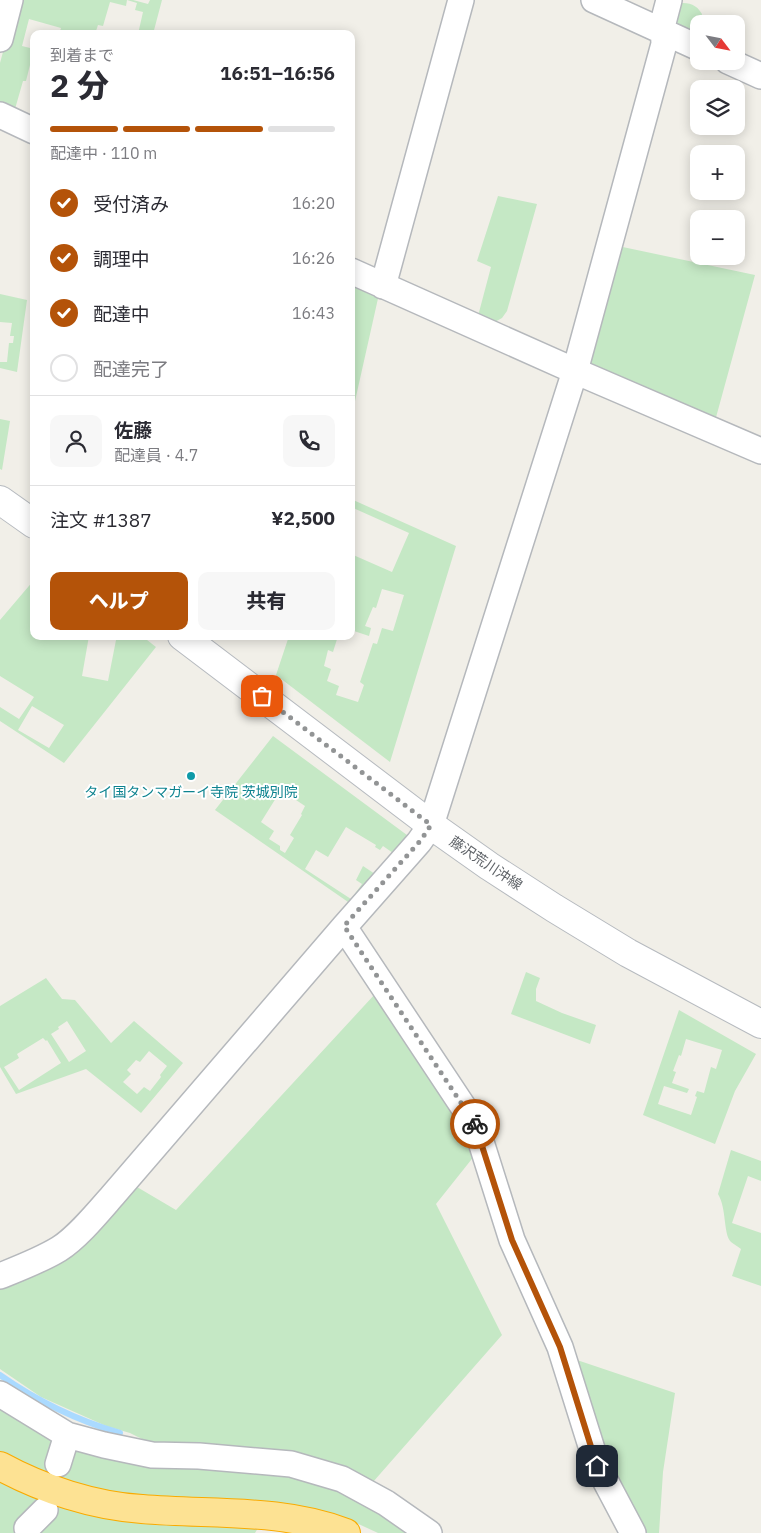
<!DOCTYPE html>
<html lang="ja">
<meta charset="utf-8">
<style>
:root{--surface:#fff;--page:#f7f7f7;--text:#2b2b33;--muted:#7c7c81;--line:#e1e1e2;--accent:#b45309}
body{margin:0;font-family:"IBM Plex Sans","Noto Sans JP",sans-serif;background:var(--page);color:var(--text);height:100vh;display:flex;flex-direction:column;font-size:19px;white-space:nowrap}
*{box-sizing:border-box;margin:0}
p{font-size:16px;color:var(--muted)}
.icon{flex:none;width:28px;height:28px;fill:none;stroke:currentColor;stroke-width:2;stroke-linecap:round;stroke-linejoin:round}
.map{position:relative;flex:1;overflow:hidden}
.panel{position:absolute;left:30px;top:30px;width:325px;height:610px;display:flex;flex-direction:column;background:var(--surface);border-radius:10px;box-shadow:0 2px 12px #0003}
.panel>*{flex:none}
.needle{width:32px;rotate:122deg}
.buttons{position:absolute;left:690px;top:15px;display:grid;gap:10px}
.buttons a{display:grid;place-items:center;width:55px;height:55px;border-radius:10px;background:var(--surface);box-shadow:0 2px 12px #0003;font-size:25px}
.pin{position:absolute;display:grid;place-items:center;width:42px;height:42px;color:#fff;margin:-21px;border-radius:10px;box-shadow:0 2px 8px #0006}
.courier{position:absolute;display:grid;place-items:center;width:50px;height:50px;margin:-25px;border:4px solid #b45309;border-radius:50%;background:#fff;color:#222;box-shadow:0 1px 6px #0007}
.head em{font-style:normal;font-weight:800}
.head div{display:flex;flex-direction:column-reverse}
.head{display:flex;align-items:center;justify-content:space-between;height:85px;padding:0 20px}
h1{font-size:32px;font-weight:800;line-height:38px}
.bar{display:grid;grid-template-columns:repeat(4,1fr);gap:8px 5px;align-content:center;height:60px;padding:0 20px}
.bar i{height:6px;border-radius:4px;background:var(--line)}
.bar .selected{background:var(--accent)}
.bar p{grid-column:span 4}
.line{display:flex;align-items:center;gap:12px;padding:0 20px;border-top:1px solid var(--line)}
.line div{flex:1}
.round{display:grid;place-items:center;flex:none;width:52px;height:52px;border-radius:10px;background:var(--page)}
ol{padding:0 20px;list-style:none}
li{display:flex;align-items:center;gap:15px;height:55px}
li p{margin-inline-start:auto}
li .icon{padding:5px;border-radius:50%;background:var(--accent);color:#fff;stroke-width:4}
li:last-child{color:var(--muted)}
li i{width:28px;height:28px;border:2px solid var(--line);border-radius:50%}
.cta{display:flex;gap:10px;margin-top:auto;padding:10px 20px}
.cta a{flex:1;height:58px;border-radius:10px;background:var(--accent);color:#fff;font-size:20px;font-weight:800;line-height:58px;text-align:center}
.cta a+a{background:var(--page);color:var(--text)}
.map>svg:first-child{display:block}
.green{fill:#c5e8c5;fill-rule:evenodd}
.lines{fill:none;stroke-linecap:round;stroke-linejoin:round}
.stream{stroke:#aadaff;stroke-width:6}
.minor-casing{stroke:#b5b8bc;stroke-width:28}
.secondary-casing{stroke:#b6babf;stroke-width:30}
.motorway-casing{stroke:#f9ab00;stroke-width:30}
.minor{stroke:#fff;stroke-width:25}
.secondary{stroke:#fff;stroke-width:28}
.motorway{stroke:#fde293;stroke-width:28}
.done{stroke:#929495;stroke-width:5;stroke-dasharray:0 9}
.route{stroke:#b45309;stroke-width:6}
.culture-dot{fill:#0f9aa8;stroke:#fff;stroke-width:2}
.labels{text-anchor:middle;stroke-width:4;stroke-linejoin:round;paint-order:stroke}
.culture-label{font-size:14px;fill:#0d838f;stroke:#fff}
.street-label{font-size:14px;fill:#5f6368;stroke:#fff}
</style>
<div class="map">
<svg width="761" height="1533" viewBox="0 0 761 1533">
<rect width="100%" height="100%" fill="#f1efe8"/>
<path class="green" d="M17 0H133L148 4 150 0H162L153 34H138L143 12 135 10 137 3 127 0 126 6 110 2 103 26 98 25 95 34H59L61 28 29 19 22 46 34 49 26 81H23L15 109 0 104V63Z
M679 3C690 3 696 4 702 14L700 23 694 34 675 26Z
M498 196 537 204 507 311 502 318 493 323 478 316 491 267 477 261Z
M618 246 755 275 715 421 589 365Z
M351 281 379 294 351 419Z
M0 294 27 300 17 372 0 368V362H7L9 343H13L14 336H10L12 323 0 322Z
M0 419 10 421 2 470 0 469Z
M351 499 456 546 390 762 276 675 289 636H338L333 652 328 650 324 666 331 669 327 681 339 686 336 695 358 702 364 685 360 682 373 643 377 644 382 628 393 631 404 595 382 589 376 608 373 607 365 626 371 628 369 636 351 630V554L392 572 409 533 351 507Z
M34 580V636H89L82 676 108 681 116 640 94 636H142L156 647 64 763 0 721V707L19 719 34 697 0 676V620ZM32 706 64 725 49 748 18 730Z
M273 736 411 838 351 904 215 810ZM281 790 305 806 301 814 302 815 290 835 294 838 285 853 280 850V846L269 839 274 831 261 822ZM346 827 376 845 375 847 380 850 383 846 393 853 375 874 363 866 356 880 362 884 351 899 305 869 316 850 328 857Z
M526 972 540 978 536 989V1001L562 1013 596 1025 590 1044 511 1014Z
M46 978 62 999 75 1000 111 1043 134 1021 183 1063 141 1113 86 1069 16 1094 0 1067V1006ZM67 1021 86 1051 69 1062 51 1034 59 1029 58 1027ZM43 1038 46 1041 47 1040 61 1063 19 1090 4 1067 19 1058 17 1054ZM149 1051 167 1066 160 1075 161 1077 150 1091 144 1087 137 1094 123 1082 131 1074 127 1070 136 1060 140 1062Z
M375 994 453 1107 475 1155 436 1204 502 1335 373 1482 150 1443 130 1433 106 1426 41 1397 0 1369V1285L66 1256 137 1187 176 1210Z
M679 1010 756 1054 735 1091 715 1144 643 1115ZM686 1039 722 1050 716 1069 711 1067 704 1093 697 1091 695 1096 697 1097 691 1115 658 1104 664 1086 687 1093 689 1089 672 1083 676 1072 673 1071 679 1055 681 1056Z
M731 1150 761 1161V1181L748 1176 732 1223 761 1233V1286L732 1276 741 1249C738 1247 734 1244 731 1242 723 1234 727 1209 718 1194Z
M574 1359 675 1393 663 1472 659 1533H644L603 1461Z
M0 1407 52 1436 57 1447 47 1472 20 1462 0 1451Z
M82 1449 275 1472 332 1485 414 1533H378L339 1515 308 1508 129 1495 98 1489 61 1478 72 1454Z
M0 1479 258 1528 255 1533H0Z"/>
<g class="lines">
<path class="stream" d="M0 1375C37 1401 76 1420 120 1433"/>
<defs>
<path id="minor" d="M594 0 699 48
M0 39 10 0
M728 61 761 76
M0 115 34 131
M351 271 575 371 761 451
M383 286 461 0
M344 927 476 1126 512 1240 560 1347 597 1465 633 1533
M0 1276C20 1268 41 1260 59 1249 78 1237 99 1211 114 1194L344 927 419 842 431 825 575 371 664 44 663 23 669 0
M0 1394 67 1435 104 1445 152 1455 199 1456 291 1464 342 1479 386 1503 429 1533
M58 1464 67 1435
M27 1528 45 1510"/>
<path id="secondary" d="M0 500 34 524
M182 636 431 825 489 866 554 908 628 953 761 1024"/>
<path id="motorway" d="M0 1466C42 1489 94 1506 142 1509 210 1515 282 1508 346 1533"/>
</defs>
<use href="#minor" class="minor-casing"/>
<use href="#secondary" class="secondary-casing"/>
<use href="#motorway" class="motorway-casing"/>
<use href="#minor" class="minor"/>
<use href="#secondary" class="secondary"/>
<use href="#motorway" class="motorway"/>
</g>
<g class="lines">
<path class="done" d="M262 696 431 825 421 840 344 926 475 1124"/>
<path class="route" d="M475 1124 512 1240 560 1347 597 1466"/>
</g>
<circle class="culture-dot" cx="191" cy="776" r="5"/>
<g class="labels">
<g class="culture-label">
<text x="191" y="797">タイ国タンマガーイ寺院 茨城別院</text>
</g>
<g class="street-label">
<text transform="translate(486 863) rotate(34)" y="5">藤沢荒川沖線</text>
</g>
</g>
</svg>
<div class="buttons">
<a><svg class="needle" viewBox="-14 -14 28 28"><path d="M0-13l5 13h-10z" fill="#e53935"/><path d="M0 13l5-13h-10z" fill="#7c7c81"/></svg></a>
<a><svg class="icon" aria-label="layers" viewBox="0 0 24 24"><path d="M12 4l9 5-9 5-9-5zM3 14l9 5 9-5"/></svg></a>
<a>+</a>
<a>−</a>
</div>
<div class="pin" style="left:262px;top:696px;background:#ea580c"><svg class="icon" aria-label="bag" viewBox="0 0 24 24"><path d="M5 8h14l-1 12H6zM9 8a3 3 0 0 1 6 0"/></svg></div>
<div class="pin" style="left:597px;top:1466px;background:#1f2937"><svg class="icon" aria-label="home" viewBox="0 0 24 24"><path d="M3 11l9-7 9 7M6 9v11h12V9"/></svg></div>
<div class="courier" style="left:475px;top:1124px"><svg class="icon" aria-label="bike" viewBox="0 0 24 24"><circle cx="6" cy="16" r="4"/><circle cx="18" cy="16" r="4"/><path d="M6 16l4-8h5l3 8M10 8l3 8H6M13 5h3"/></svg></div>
<section class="panel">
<div class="head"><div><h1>2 分</h1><p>到着まで</p></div><em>16:51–16:56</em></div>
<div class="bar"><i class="selected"></i><i class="selected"></i><i class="selected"></i><i></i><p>配達中 · 110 m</p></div>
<ol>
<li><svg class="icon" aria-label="check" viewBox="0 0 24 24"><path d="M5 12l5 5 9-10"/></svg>受付済み<p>16:20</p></li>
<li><svg class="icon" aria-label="check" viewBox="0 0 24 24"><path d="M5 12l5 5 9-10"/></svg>調理中<p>16:26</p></li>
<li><svg class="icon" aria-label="check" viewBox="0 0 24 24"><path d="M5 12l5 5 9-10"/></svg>配達中<p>16:43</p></li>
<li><i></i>配達完了</li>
</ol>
<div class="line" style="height:90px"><a class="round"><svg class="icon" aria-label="person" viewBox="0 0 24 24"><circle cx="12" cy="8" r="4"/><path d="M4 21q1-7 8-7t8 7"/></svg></a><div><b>佐藤</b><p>配達員 · 4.7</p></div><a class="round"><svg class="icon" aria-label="phone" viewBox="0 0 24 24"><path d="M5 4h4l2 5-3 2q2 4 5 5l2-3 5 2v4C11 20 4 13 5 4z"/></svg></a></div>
<div class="line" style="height:65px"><div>注文 #1387</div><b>¥2,500</b></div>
<div class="cta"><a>ヘルプ</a><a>共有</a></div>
</section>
</div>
